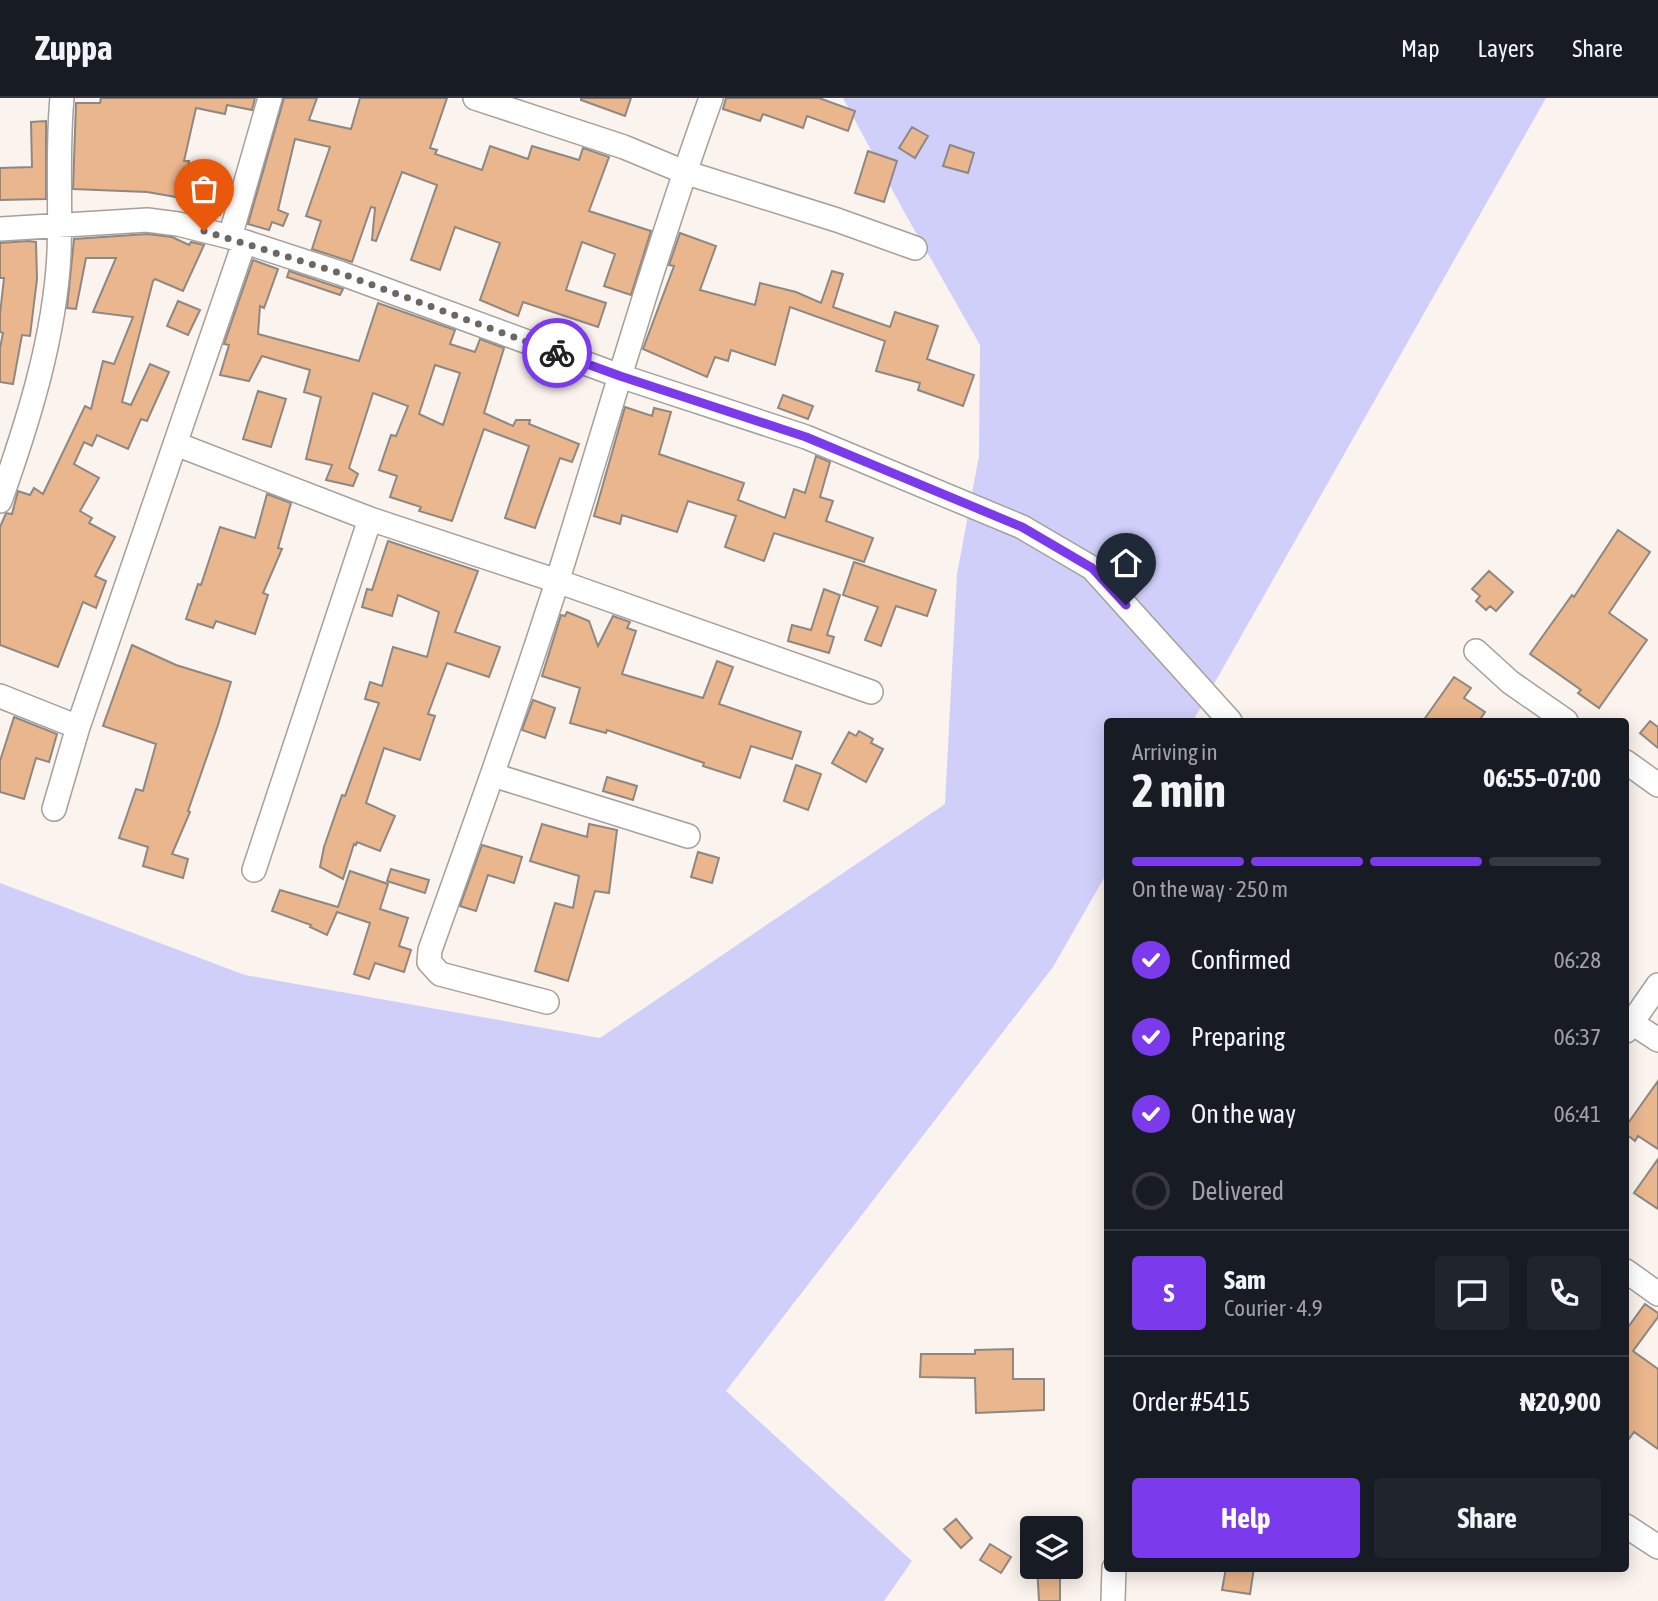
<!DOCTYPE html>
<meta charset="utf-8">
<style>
:root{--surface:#171b24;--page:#20242c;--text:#f1f3f6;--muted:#9ea1a6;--line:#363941;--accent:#7c3aed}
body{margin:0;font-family:"Asap Condensed",sans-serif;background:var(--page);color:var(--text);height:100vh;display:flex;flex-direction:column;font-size:26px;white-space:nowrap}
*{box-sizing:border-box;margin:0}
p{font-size:23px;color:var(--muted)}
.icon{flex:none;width:38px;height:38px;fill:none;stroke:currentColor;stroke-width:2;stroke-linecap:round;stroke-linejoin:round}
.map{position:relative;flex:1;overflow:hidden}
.details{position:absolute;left:1104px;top:620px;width:525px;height:854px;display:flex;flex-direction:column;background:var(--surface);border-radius:7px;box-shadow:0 4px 18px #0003}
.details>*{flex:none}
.tools{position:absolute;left:1020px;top:1418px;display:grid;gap:14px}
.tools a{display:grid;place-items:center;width:63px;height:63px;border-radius:7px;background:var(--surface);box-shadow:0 4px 18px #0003;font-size:35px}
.pin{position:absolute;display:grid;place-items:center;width:60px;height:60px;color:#fff;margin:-72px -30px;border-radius:50% 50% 50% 0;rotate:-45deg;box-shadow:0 0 7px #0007}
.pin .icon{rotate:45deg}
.courier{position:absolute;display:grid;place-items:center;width:70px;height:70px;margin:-35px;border:5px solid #7c3aed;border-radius:50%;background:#fff;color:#222;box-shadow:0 2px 9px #0007}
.head em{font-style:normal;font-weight:700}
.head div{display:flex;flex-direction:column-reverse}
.head{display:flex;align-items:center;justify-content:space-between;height:119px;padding:0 28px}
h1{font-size:46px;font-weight:700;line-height:52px}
.bar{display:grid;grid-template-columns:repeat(4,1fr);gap:10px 7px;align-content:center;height:84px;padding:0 28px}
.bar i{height:9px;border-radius:5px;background:var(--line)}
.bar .selected{background:var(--accent)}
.bar p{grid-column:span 4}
.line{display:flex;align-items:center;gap:18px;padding:0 28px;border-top:2px solid var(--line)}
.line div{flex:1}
.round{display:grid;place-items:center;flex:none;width:74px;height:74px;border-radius:7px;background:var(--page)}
ol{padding:0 28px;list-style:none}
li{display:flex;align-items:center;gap:21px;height:77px}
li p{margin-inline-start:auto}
li .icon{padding:7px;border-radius:50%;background:var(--accent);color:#fff;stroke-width:4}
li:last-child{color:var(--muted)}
li i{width:38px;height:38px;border:4px solid var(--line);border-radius:50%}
.button{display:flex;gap:14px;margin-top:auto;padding:14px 28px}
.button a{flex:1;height:80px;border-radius:7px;background:var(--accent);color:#fff;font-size:28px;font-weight:700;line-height:80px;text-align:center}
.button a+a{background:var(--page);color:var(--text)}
header{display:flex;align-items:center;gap:42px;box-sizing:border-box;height:98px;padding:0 35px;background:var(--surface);border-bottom:2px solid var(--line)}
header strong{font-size:33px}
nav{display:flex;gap:38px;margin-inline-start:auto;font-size:24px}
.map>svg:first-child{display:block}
.green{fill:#d0cffa}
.building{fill:#e9b68d;stroke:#8e8882;stroke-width:2;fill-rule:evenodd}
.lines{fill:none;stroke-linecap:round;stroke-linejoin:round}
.minor-casing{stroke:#a69f9a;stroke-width:26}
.minor{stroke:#fff;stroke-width:23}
.done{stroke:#6b6763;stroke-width:7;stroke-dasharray:0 12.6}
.route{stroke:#7c3aed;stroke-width:9}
</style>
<header>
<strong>Zuppa</strong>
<nav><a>Map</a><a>Layers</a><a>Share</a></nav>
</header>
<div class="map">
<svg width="1658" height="1503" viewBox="0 0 1658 1503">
<rect width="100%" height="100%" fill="#fbf3ed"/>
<path class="green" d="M843 0H1546L1193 623H1108V773L1053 869 726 1293 912 1463 884 1503H0V785L245 877 600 940 945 706 957 476 979 358 980 247 902 110Z"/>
<path class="building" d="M101 0H255L252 12 227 7 225 16 196 10 184 63H189L182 100 147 94 73 91 76 5H100Z
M284 0H317L309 22 351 31 360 0H447L430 50 437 52 435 56 482 72 490 48 528 61 532 48 579 62 583 50 609 59 589 113 651 133 631 197 604 188 615 156 582 144 566 192 606 205 598 229 523 204 518 218 480 202 500 145 455 129 440 172 411 162 437 87 402 74 376 143 372 142 375 110 371 109 352 164 312 151 321 123 306 118 330 49 295 41 278 112 288 116 283 128 272 124 269 132 248 126Z
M581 0H631L625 18 581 2Z
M726 0H819L855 13 848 33 807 18 803 30 763 16 760 23 723 11Z
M46 23V101L0 102V70L32 69 31 24Z
M912 29 928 38 915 60 899 50Z
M950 47 974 55 968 75 943 68Z
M868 53 897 63 884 104 855 95Z
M196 98 222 104 220 117 193 111Z
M680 135 716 148 700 192 755 207 760 185 796 194 821 205 832 173 843 176 833 209 890 229 895 214 938 228 927 261 974 277 963 308 918 292 920 285 876 273 885 243 790 209 775 267 731 252 728 263 715 259 707 279 643 251 674 168 669 167Z
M147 136 172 139 189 147 191 144 204 147 183 193 155 181 153 183 122 304 131 307 150 266 169 274 147 323 141 321 128 351 97 337 92 348 84 344 74 366 99 380 80 413 92 420 89 425 115 439 95 478 106 483 96 510 83 504 58 569 0 547V429L6 415 12 416 18 393 30 397 34 390 43 396 85 308 91 311 103 263 114 266 133 219 93 214 116 160H86L76 211 67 210 74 141Z
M28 143 36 144 37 181 30 238 22 237 13 286 0 284V250L3 235 0 234V216L4 180H0V145Z
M253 162 278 171 264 210 260 208 258 236 359 263 378 205 455 232 450 246 475 254 480 241 504 250 484 315 513 328 516 322H530L529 326 579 346 572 364 560 360 535 430 505 420 529 348 484 331 452 423 419 413 421 409 390 399 397 378 379 372 391 337 396 338 408 308 373 295 349 370 358 376 353 388 326 382 332 367 306 361 321 299 304 294 310 272 262 258 249 283 220 277 229 247 224 246ZM435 267 460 275 443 327 419 316Z
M289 173 343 191 340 197 287 179Z
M178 203 200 212 188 237 167 228Z
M258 293 286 301 271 349 243 341Z
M783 297 813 308 808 321 778 310Z
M625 309 652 318 654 310 671 314 659 356 744 385 738 402 785 420 794 391 805 395 816 358 830 364 820 399 833 403 826 423 873 440 864 464 774 435 764 463 725 449 736 418 688 403 677 434 622 417 620 426 594 418Z
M267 396 291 405 278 450 282 451 263 495 268 497 255 536 216 523 213 530 186 521 198 486 201 487 220 429 255 440Z
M1618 432 1650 454 1609 515 1647 542 1599 610 1578 595 1581 592 1530 556 1572 497 1574 499Z
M388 443 478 473 455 534 500 549 489 579 447 565 428 616 435 618 420 662 384 650 366 705 395 718 380 753 357 744 356 747 354 746 343 781 320 769 324 749 342 697 345 698 379 605 365 601 370 584 382 588 393 549 427 559 439 514 398 497 392 518 362 509 367 491 372 492Z
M854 464 936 492 927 518 896 508 881 548 865 542 878 509 843 497Z
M1489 473 1513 494 1496 513 1490 508 1486 512 1476 503 1480 498 1472 491Z
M824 491 840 497 827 537 834 539 829 555 788 543 792 527 811 532Z
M567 514 589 523 598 548 613 518 630 524 627 530 636 533 622 576 703 600 717 563 733 569 719 606 801 634 792 661 751 648 740 680 703 668 704 665 607 632 606 635 570 625 580 590 542 578 561 517 565 518Z
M132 547 176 567 231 584 218 627 188 713 190 714 172 756 188 761 183 780 143 768 148 749 119 740 136 691 143 693 156 646 103 628Z
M1454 579 1471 590 1464 600 1485 614 1479 623H1423Z
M533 602 555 610 545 640 522 632Z
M14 619 57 636 49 664 36 660 24 701 0 694V663Z
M1650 623 1658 629V650L1640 635Z
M859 633 873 641 871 645 883 651 866 684 832 665 849 634 856 638Z
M796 667 821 676 808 712 784 703Z
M607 679 637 688 633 702 603 693Z
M542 726 587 739 589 726 617 732 609 795 595 793 568 883 535 873 555 805 573 810 579 778 530 763Z
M482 747 522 759 514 785 488 777 476 813 460 808Z
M698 754 719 760 712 785 691 779Z
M391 771 429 782 425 795 387 783Z
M350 773 388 786 380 811 408 820 399 848 411 852 404 874 375 865 369 881 354 876 370 825 337 814 327 837 310 829 311 827 272 813 280 792 338 809Z
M1658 983V1051L1638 1038 1635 1043 1626 1036V1028Z
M1658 1061V1111L1634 1095Z
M1645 1206 1658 1215V1219L1633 1253 1658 1271V1351L1634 1334 1626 1345V1232Z
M1013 1251V1281H1044V1312L976 1315 975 1280 920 1279 921 1256H975V1252Z
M956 1421 972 1440 961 1450 944 1431Z
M990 1446 1011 1459 1001 1475 980 1462Z
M1037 1468H1060V1503H1039Z
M1226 1470H1254L1250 1496 1222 1492Z"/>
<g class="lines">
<defs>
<path id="minor" d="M475 0 624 49 684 74 837 122 915 150
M0 131 147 122 178 126 230 139 340 175 620 278 806 339 1022 429 1092 470 1230 623
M230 139 270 0
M176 346 370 421 557 483 871 594
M0 403C28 324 55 239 59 155 61 103 57 52 62 0
M1476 553 1510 584 1566 623
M0 598 78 629
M1626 664 1658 687
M493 677 688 738
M54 711 78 629 244 145
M254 772 370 421
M547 904 440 876 429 864 430 852C474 729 518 606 558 481 608 320 654 158 711 0
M1626 921 1658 942
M1626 933 1658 887
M1626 1173 1658 1196
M1626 1428 1658 1449
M1113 1503 1114 1470"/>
</defs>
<use href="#minor" class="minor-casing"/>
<use href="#minor" class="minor"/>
</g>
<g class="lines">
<path class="done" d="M204 133 340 175 557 255"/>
<path class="route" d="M557 255 620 278 806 339 1022 429 1092 470 1126 507"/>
</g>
</svg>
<div class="tools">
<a><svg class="icon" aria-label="layers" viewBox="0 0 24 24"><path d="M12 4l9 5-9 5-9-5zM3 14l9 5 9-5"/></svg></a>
</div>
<div class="pin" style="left:204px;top:133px;background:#ea580c"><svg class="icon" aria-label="bag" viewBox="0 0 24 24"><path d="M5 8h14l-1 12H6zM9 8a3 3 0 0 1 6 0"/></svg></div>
<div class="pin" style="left:1126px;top:507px;background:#1f2937"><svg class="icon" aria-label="home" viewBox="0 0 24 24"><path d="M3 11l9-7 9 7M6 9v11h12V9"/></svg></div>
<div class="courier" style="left:557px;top:255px"><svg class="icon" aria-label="bike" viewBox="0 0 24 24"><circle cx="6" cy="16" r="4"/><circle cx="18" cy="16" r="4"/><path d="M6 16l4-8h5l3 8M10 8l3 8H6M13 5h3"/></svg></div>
<section class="details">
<div class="head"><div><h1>2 min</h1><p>Arriving in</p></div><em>06:55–07:00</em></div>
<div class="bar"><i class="selected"></i><i class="selected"></i><i class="selected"></i><i></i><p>On the way · 250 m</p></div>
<ol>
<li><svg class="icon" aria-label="check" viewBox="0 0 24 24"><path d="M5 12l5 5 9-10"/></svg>Confirmed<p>06:28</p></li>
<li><svg class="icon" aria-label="check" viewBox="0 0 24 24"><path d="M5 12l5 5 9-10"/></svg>Preparing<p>06:37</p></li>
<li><svg class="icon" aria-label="check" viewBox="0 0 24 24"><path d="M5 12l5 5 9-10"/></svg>On the way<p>06:41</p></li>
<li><i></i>Delivered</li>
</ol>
<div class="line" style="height:126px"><b class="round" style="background:var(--accent);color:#fff">S</b><div><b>Sam</b><p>Courier · 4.9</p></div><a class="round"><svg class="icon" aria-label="chat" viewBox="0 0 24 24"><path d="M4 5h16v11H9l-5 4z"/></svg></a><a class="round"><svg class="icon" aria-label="phone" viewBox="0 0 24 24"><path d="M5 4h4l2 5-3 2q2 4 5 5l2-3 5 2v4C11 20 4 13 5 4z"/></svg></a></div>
<div class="line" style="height:91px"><div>Order #5415</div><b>₦20,900</b></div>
<div class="button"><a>Help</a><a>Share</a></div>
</section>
</div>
